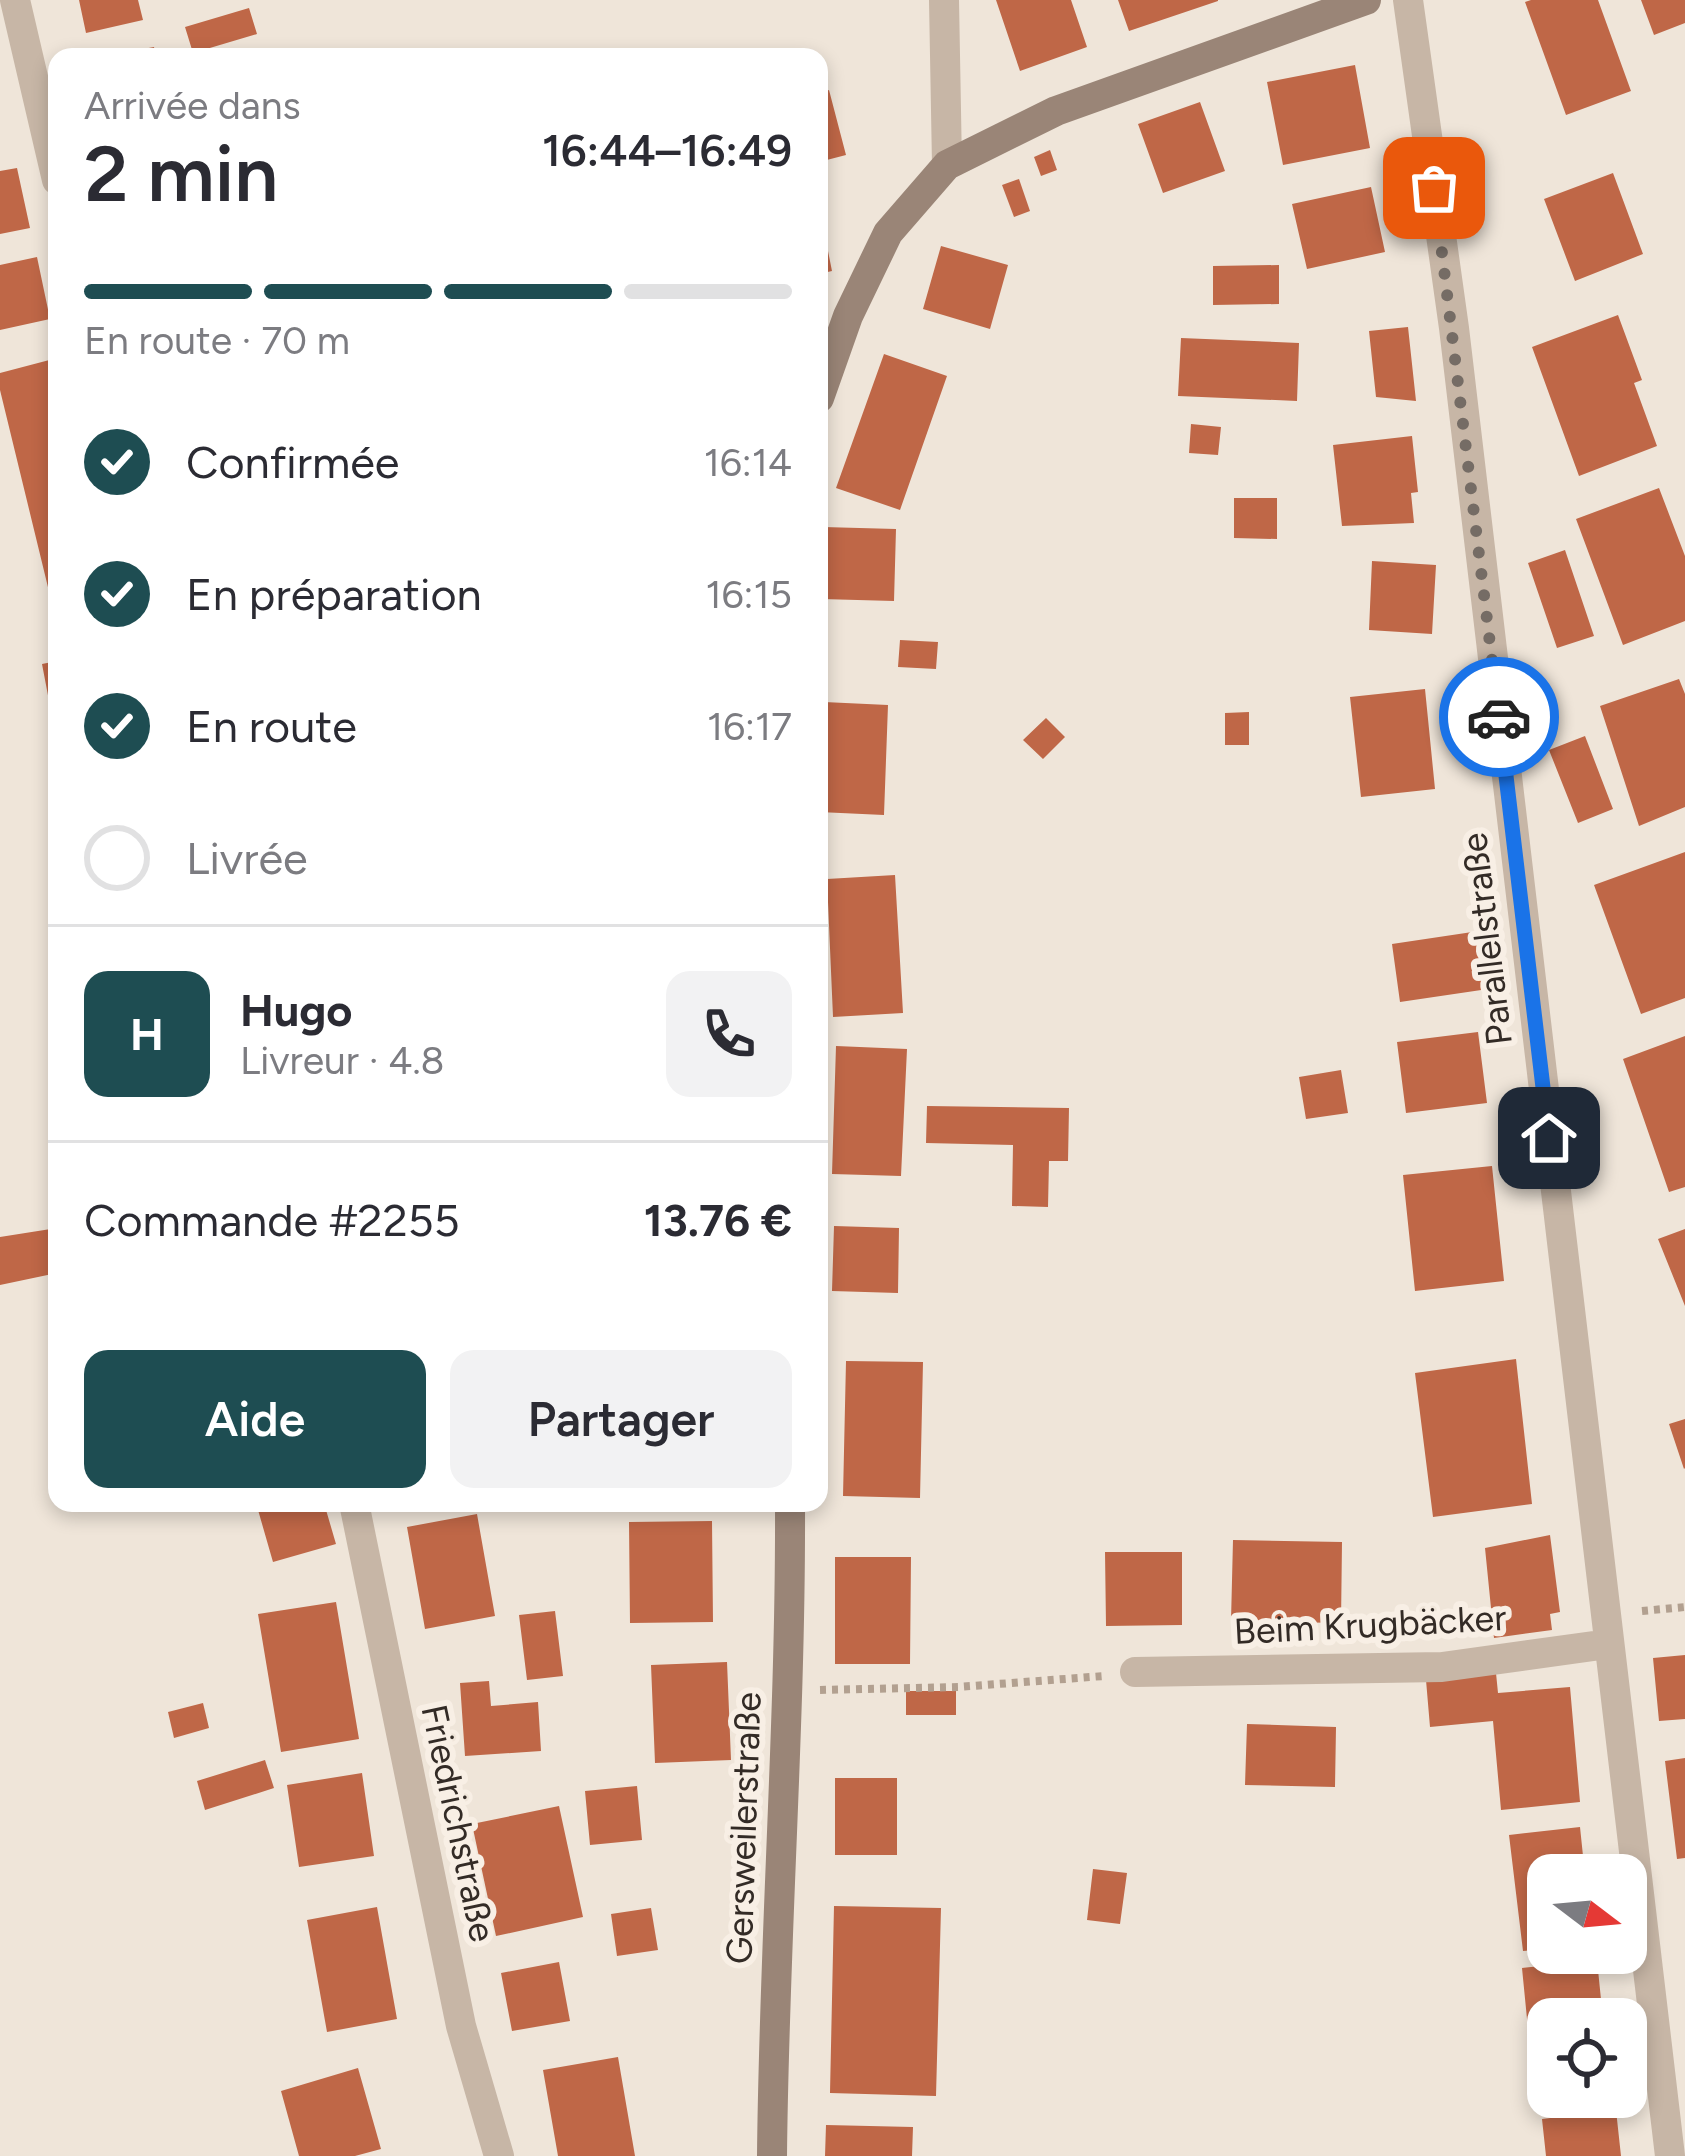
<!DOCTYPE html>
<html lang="fr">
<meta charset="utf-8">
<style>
:root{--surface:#fff;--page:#f2f2f3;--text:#2b2b33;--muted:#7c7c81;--line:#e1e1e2;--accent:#1e4d52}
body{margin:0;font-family:Figtree,sans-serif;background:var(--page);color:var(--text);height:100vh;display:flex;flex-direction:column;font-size:45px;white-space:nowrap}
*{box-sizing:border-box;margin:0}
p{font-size:39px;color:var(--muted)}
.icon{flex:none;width:66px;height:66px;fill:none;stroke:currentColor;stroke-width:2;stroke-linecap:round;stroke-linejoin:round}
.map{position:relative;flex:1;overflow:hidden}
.panel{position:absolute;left:48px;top:48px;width:780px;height:1464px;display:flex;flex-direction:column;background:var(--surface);border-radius:24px;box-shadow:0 6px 18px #0003}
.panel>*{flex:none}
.needle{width:78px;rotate:106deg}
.buttons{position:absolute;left:1527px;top:1854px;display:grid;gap:24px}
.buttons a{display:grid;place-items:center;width:120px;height:120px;border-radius:24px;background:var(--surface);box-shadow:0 6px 18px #0003;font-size:60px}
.pin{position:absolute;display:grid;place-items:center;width:102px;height:102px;color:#fff;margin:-51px;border-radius:24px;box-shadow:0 6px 18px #0006}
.courier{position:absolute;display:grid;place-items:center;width:120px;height:120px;margin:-60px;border:9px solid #1a73e8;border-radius:50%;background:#fff;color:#222;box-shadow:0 3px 15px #0007}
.head em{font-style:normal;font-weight:600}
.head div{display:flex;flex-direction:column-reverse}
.head{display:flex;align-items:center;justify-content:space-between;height:204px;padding:0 36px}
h1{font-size:78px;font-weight:600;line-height:90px}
.bar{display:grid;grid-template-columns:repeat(4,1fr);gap:18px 12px;align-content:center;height:144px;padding:0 36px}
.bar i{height:15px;border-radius:9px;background:var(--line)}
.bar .selected{background:var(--accent)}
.bar p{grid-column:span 4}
.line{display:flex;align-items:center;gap:30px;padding:0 36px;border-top:3px solid var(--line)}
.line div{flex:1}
.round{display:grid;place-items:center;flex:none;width:126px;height:126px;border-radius:24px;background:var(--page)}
ol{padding:0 36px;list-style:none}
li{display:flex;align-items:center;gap:36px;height:132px}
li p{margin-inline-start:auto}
li .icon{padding:12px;border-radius:50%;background:var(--accent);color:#fff;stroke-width:4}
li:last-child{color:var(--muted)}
li i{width:66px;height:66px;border:6px solid var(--line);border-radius:50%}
.primary-button{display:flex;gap:24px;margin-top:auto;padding:24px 36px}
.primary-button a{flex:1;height:138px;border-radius:24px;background:var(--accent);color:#fff;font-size:48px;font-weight:600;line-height:138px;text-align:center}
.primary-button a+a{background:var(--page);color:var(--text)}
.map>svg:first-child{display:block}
.building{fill:#bf6747}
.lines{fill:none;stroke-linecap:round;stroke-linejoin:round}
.path{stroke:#b2a090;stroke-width:8;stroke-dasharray:6 6;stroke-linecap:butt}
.street{stroke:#c7b6a6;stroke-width:30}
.secondary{stroke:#9a8577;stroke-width:30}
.done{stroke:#756c65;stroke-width:12;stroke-dasharray:0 21.6}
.route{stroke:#1a73e8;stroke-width:15}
.labels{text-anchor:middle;stroke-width:12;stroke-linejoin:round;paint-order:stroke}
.street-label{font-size:36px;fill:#332b26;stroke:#f8efe5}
</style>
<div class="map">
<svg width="1685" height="2156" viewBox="0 0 1685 2156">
<rect width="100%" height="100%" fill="#efe5d9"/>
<path class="building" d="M79 0H138L143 20 86 33Z
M996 0H1071L1087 47 1020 71Z
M1118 0H1218V1L1129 31Z
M1531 0H1598L1631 91 1566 115 1525 2Z
M1641 0H1685V23L1654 35Z
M249 8 257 34 193 53 185 27Z
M154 47 156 57H111V55Z
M1355 65 1370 148 1283 165 1267 82Z
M829 90 846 155 819 162V93Z
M1200 102 1225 171 1163 193 1138 124Z
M1050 150 1057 170 1041 176 1034 157Z
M17 168 30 228 0 234V171Z
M1613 173 1643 254 1575 281 1544 199Z
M1019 179 1030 211 1014 217 1002 185Z
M1371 187 1385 252 1307 269 1292 204Z
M941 246 1008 265 990 329 923 309Z
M828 251 832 271 819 274V253Z
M37 257 50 319 0 330V265Z
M1279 265V304L1213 305V266Z
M1618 315 1642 380 1634 383 1657 446 1579 476 1532 347Z
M1408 327 1416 401 1376 397 1369 331Z
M1181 338 1299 343 1297 401 1178 396Z
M884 354 947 376 900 510 836 488Z
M57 358V616H55L0 390V373Z
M1191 424 1221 427 1218 455 1189 453Z
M1412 436 1418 492 1411 493 1414 523 1342 526 1333 445Z
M1659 488 1685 556V621L1623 645 1576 519Z
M1234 498H1277V539L1234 538Z
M823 527 896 529 894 601 821 599Z
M1565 550 1594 636 1557 648 1528 563Z
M1372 561 1436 565 1432 634 1369 630Z
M900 640 938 642 936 669 898 667Z
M57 661V732H55L42 664Z
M1679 679 1685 694V807L1639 826 1600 706Z
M1425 689 1435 789 1361 797 1350 697Z
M824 702 888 705 884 815 819 812Z
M1249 712V745H1225V713Z
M1046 718 1065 737 1043 759 1023 740Z
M1585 736 1613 809 1578 823 1549 750Z
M1685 852V998L1641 1014 1594 885Z
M895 875 903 1013 833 1017 827 879Z
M1479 931 1488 989 1400 1002 1392 944Z
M1478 1032 1487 1103 1406 1113 1397 1042Z
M1685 1036V1187L1669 1192 1623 1059Z
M836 1046 907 1049 901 1176 832 1174Z
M1341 1070 1348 1113 1306 1119 1299 1077Z
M927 1106 1069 1108 1068 1161H1049L1048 1207 1012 1206 1013 1145 926 1143Z
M1492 1166 1504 1281 1415 1291 1403 1175Z
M834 1226 899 1228 898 1293 832 1291Z
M57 1228V1273L0 1285V1237Z
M1685 1229V1306L1658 1239Z
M1516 1359 1532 1504 1433 1517 1415 1373Z
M846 1361 923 1362 920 1498 843 1496Z
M1685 1419V1468L1684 1469 1669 1424Z
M256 1503H324L336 1544 273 1562Z
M477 1514 495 1616 425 1629 407 1527Z
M712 1521 713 1622 630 1623 629 1522Z
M1550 1535 1560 1612 1550 1614 1552 1630 1494 1638 1485 1548Z
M1233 1540 1342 1542 1341 1623 1231 1621Z
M1105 1552H1182V1625L1106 1626Z
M835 1557H911L910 1664H835Z
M336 1602 359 1739 281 1752 258 1614Z
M555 1611 563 1676 527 1680 519 1615Z
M1685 1655V1719L1659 1721 1653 1658Z
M727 1662 731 1760 655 1763 651 1665Z
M1496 1673 1498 1693 1570 1687 1580 1802 1501 1810 1493 1721 1430 1727 1426 1680Z
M489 1681 491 1706 538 1702 541 1751 465 1756 460 1683Z
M906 1691H956V1715H906Z
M203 1703 209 1728 174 1738 168 1712Z
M1247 1724 1336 1727 1335 1787 1245 1785Z
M1685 1758V1858L1677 1859 1665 1761Z
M265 1760 274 1788 205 1810 197 1781Z
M362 1773 374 1856 299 1867 287 1785Z
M835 1778H897V1855H835Z
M637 1786 642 1840 590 1845 585 1791Z
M559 1806 583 1917 496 1936 472 1824Z
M1580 1827 1585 1875H1548V1948L1523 1951 1509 1835Z
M1093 1869 1127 1873 1120 1924 1087 1920Z
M834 1906 941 1908 936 2096 830 2093Z
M377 1907 397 2019 327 2032 307 1920Z
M651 1908 658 1950 617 1956 611 1914Z
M1597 1960 1603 2019H1548V2088L1534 2090 1522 1968Z
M559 1962 570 2021 512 2031 501 1973Z
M618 2057 635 2156H558L543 2070Z
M358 2068 381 2149 355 2156H299L281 2091Z
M1616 2110 1621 2156H1546L1542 2119Z
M826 2125 913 2127 912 2156H825Z"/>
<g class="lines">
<path class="path" d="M698 1503 758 1505
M1642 1611 1685 1607
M820 1690 958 1687 1104 1676"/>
<path class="street" d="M15 0 57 180
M944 0 947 165
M1408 0 1454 328 1670 2156
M354 1503 461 2026 499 2156
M1135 1672 1442 1667 1608 1644"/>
<path class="secondary" d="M819 398 848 316 888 233 947 165 1056 111 1366 0
M772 2156C774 1938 791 1721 790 1503"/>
</g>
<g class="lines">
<path class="done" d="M1434 188 1499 717"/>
<path class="route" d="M1499 717 1549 1138"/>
</g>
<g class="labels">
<g class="street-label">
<text transform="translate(1486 939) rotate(-97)" y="13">Parallelstraße</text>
<text transform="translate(1370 1624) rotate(-3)" y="13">Beim Krugbäcker</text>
<text transform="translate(459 1823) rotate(78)" y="13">Friedrichstraße</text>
<text transform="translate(743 1828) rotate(-88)" y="13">Gersweilerstraße</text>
</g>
</g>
</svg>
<div class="buttons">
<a><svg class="needle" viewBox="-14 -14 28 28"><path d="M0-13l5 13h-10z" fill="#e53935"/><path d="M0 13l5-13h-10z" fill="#7c7c81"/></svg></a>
<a><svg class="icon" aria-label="locate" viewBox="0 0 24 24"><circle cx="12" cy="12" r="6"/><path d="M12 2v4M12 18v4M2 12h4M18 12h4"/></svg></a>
</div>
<div class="pin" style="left:1434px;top:188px;background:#ea580c"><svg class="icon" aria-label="bag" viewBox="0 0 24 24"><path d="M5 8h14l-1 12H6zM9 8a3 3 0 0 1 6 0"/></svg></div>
<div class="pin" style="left:1549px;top:1138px;background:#1f2937"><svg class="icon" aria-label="home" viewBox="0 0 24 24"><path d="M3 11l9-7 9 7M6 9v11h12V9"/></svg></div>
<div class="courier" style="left:1499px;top:717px"><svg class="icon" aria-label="car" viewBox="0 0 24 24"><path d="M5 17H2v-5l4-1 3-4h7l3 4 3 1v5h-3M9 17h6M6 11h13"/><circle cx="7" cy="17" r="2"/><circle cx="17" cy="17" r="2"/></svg></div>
<section class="panel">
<div class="head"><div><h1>2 min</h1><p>Arrivée dans</p></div><em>16:44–16:49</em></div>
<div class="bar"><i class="selected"></i><i class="selected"></i><i class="selected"></i><i></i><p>En route · 70 m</p></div>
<ol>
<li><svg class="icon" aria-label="check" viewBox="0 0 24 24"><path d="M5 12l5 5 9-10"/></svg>Confirmée<p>16:14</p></li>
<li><svg class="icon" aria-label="check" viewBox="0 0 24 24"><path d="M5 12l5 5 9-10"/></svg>En préparation<p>16:15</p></li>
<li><svg class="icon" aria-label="check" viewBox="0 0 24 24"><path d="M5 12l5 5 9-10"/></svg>En route<p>16:17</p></li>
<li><i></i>Livrée</li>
</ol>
<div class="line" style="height:216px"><b class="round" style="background:var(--accent);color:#fff">H</b><div><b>Hugo</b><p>Livreur · 4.8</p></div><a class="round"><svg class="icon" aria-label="phone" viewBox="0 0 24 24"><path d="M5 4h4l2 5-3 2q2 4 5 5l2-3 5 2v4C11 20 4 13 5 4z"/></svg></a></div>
<div class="line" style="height:156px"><div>Commande #2255</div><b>13.76 €</b></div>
<div class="primary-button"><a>Aide</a><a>Partager</a></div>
</section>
</div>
